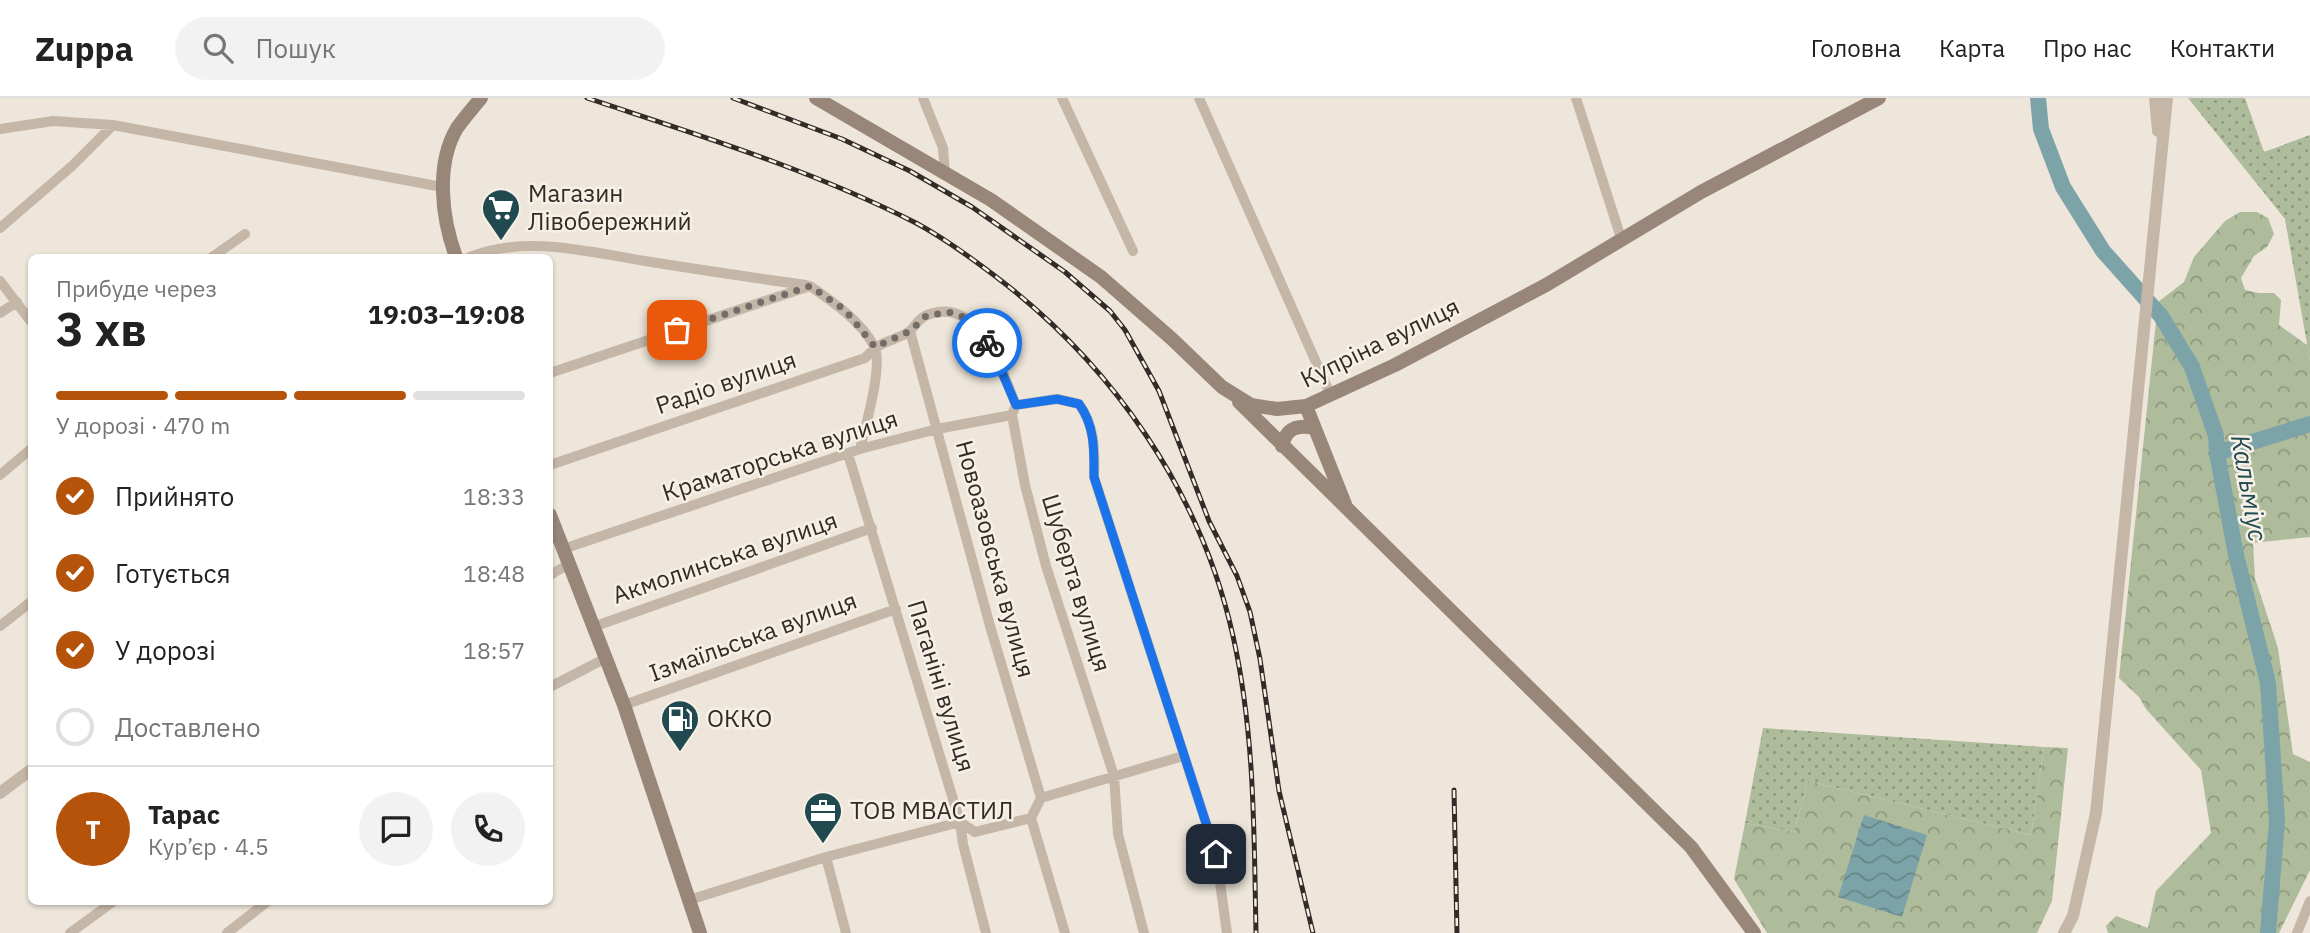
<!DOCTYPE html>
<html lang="uk">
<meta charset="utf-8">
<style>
:root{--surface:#fff;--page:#f2f2f2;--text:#222;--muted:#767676;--line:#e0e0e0;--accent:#b45309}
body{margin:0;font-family:"IBM Plex Sans",sans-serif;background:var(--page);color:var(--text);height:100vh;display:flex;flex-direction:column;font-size:26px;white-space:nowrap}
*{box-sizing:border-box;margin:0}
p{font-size:23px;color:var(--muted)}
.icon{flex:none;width:38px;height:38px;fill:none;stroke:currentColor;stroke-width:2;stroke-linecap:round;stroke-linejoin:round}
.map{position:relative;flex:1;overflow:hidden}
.details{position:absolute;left:28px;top:156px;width:525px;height:651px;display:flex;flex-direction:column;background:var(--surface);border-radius:10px;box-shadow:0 2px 5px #0004}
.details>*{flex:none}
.pin{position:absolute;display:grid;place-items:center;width:60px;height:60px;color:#fff;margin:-30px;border-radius:14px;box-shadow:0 4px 10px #0006}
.courier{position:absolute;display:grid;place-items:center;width:70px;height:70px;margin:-35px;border:5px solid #1a73e8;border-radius:50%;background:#fff;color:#222;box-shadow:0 2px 9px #0007}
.head em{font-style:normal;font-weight:800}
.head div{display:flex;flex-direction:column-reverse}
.head{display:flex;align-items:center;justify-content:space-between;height:119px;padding:0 28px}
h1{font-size:46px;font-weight:800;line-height:52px}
.bar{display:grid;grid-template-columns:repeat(4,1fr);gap:10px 7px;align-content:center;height:84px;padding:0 28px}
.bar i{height:9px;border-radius:5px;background:var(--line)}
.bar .on{background:var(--accent)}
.bar p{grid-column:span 4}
.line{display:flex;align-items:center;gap:18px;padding:0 28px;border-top:2px solid var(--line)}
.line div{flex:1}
.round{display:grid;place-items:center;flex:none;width:74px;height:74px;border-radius:37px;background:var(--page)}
ol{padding:0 28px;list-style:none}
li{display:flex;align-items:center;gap:21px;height:77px}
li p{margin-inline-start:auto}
li .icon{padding:7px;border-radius:50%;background:var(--accent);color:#fff;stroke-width:4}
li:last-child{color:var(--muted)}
li i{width:38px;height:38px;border:4px solid var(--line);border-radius:50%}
header{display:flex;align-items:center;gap:42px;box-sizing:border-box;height:98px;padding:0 35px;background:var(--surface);border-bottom:2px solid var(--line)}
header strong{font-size:33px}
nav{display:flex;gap:38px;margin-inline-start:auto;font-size:24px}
.search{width:490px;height:63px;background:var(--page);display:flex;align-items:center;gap:18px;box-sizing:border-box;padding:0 24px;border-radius:38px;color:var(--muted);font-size:26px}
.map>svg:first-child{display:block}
.grass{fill:url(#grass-dots)}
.forest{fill:url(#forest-crowns)}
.water{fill:url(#water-waves)}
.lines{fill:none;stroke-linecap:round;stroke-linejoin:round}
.river{stroke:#7ca4a8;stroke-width:16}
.minor{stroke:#c5b7a8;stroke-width:10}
.tertiary{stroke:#c5b7a8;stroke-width:12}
.secondary{stroke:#988779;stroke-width:14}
.rail-casing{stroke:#332b27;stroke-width:5}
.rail{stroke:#f7f0e6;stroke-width:2.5;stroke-dasharray:8;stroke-linecap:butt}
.done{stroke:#746c66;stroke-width:7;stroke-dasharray:0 12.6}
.route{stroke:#1a73e8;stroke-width:9}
.labels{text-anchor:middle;stroke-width:5;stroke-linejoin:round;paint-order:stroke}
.poi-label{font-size:24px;fill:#332b27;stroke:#f7f0e6;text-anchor:start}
.street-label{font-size:24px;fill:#332b27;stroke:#f7f0e6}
.water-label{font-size:26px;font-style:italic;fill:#214a50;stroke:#f7f0e6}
</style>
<header>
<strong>Zuppa</strong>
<div class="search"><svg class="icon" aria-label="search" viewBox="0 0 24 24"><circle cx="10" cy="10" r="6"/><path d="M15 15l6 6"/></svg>Пошук</div>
<nav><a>Головна</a><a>Карта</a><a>Про нас</a><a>Контакти</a></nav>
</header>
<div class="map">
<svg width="2310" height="835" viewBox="0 0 2310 835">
<defs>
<pattern id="grass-dots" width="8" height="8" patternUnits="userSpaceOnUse" patternTransform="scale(1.75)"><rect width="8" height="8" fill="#afbc9c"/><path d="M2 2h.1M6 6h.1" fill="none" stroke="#8f997f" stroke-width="1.8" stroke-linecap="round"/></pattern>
<pattern id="forest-crowns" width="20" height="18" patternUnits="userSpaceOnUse" patternTransform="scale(1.75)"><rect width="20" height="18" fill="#afbc9c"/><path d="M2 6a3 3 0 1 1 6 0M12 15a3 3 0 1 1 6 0" fill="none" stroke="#8f997f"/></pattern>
<pattern id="water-waves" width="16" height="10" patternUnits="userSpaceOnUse" patternTransform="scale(1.75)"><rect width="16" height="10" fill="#7ca4a8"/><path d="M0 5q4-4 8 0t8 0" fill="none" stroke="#668689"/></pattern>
</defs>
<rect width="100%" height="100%" fill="#eee6da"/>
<path class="grass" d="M2188 0H2245L2264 54 2310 37V263L2285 121Z
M1763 630 2044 649 2031 737 1808 683 1794 734 1745 725Z"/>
<path class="forest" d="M2240 114H2257L2268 120 2274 136 2267 149 2254 158 2241 180 2245 192 2259 195H2274L2281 202 2279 227 2307 247 2310 263V439L2253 445 2255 480 2278 550 2293 656 2310 664V772L2279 835H2108L2106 828 2116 818 2148 830 2156 793 2211 735 2201 672 2146 611 2139 599 2119 580 2158 204 2184 184 2194 159 2225 123Z
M2044 649 2068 650 2052 803 2037 835H1767L1734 781 1745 725 1794 734 1808 683 2031 737Z"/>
<path class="water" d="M1864 717 1927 737 1902 819 1838 799Z"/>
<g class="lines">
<path class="river" d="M2038 0 2041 31 2063 89 2103 153 2161 218 2192 269 2216 338 2217 355 2236 457 2268 585 2277 723 2268 835
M2217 355 2310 326"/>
<path class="minor" d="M923 0 943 50 945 75
M1062 0 1133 153
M1199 0 1331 298
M1576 0 1621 140
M0 31 53 23 113 27 442 89
M0 130 72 68 113 27
M212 159 245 136
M470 159C526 136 593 155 651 164 702 172 754 180 806 187
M0 183 32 225
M0 215 17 204
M910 233 990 528 1041 700
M550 275 810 188C833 204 861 223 874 248 884 265 865 330 860 351
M1016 307 1057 301 1079 306C1095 328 1095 352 1094 379L1216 756 1227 835
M848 356 960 724 963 746 986 835
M550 367 865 260C869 256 872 252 877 249 887 242 902 240 911 232 916 227 919 220 927 217 980 197 1001 271 1016 307L1012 317 1025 387 1046 468 1114 678 1118 736 1144 835
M0 377 32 350
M563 451 860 351 937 331 1012 317
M550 477 569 466
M0 528 32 503
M593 529 872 430
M550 589 606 560
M624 607 896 511
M1031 720 1065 835
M826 759 846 835
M689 802 826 759 960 724 975 734 1031 720 1041 700 1183 658
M70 835 114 803
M227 835 268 803
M2297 835 2310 803"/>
<path class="tertiary" d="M2155 0 2158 33
M0 695 32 671
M2064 835 2073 818 2096 715 2167 0"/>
<path class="secondary" d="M816 0 991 102 1101 179 1172 241 1222 289 1251 307 1277 311 1306 308 1395 267 1546 187 1701 94 1879 0
M456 159C442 121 435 67 457 30 464 20 473 10 481 0
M1239 304 1691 749 1754 835
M1306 308 1345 406
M1282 348C1286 331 1296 326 1314 330
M550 417 624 607 700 835"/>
<defs>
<path id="rail" d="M587 0C698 37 812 72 916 125 944 140 970 159 995 178 1112 266 1201 394 1233 538 1255 636 1254 736 1256 835
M733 0 842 41 910 73 972 109 1065 174 1110 213 1125 232 1159 293 1209 423 1237 478 1250 514 1260 561 1279 693 1313 835
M1454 692 1457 835"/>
</defs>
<use href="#rail" class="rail-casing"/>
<use href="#rail" class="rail"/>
</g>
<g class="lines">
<path class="done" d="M677 232 810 188 845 212 875 249 910 233 926 218 948 214 967 220 979 231 987 245"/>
<path class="route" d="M987 245 994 256 1016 307 1057 301 1079 306C1095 328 1094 352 1094 379L1216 756"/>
</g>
<defs>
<symbol id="supermarket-pin" viewBox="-11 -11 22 30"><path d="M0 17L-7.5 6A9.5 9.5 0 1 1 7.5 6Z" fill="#214a50" stroke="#f7f0e6"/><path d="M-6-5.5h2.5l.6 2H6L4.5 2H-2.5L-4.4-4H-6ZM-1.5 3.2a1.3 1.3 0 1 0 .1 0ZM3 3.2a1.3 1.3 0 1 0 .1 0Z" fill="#fff"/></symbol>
<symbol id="fuel-pin" viewBox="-11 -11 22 30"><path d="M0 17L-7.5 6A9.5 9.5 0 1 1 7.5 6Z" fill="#214a50" stroke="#f7f0e6"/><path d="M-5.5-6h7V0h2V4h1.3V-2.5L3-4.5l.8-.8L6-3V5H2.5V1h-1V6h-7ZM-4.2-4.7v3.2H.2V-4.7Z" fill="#fff"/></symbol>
<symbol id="office-pin" viewBox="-11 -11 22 30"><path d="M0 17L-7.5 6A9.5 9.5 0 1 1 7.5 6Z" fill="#214a50" stroke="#f7f0e6"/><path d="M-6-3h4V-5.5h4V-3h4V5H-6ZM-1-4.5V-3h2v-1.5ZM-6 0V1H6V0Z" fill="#fff"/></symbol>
</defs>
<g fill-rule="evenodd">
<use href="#supermarket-pin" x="479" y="88" width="44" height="60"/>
<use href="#fuel-pin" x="658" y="599" width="44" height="60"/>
<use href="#office-pin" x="801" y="691" width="44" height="60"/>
</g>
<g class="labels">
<g class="poi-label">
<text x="528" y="104">Магазин<tspan x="528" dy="28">Лівобережний</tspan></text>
<text x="707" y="629">ОККО</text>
<text x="850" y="721">ТОВ МВАСТИЛ</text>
</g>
<g class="street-label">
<text transform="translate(1380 245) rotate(-26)" y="8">Купріна вулиця</text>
<text transform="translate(726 285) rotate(-19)" y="8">Радіо вулиця</text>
<text transform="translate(780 358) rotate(-18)" y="8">Краматорська вулиця</text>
<text transform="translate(725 460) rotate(-19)" y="8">Акмолинська вулиця</text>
<text transform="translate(995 461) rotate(75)" y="8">Новоазовська вулиця</text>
<text transform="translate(1076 485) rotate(73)" y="8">Шуберта вулиця</text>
<text transform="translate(753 539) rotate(-20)" y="8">Ізмаїльська вулиця</text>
<text transform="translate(941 588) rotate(73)" y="8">Паганіні вулиця</text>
</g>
<g class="water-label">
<text transform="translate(2249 390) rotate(80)" y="9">Кальміус</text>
</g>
</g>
</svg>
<div class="pin" style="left:677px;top:232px;background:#ea580c"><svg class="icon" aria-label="bag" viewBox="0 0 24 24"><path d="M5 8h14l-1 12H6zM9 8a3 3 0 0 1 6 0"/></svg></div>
<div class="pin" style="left:1216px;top:756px;background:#1f2937"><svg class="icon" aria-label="home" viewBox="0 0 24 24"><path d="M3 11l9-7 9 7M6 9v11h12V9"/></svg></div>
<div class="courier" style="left:987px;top:245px"><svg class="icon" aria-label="bike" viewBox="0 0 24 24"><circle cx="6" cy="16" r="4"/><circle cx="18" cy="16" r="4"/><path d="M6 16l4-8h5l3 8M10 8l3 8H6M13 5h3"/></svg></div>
<section class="details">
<div class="head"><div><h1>3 хв</h1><p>Прибуде через</p></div><em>19:03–19:08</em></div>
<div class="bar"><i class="on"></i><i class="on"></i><i class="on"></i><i></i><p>У дорозі · 470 m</p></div>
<ol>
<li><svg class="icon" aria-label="check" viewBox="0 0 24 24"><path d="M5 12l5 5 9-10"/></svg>Прийнято<p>18:33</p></li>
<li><svg class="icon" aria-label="check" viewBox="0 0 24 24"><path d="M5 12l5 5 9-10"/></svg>Готується<p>18:48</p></li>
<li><svg class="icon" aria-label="check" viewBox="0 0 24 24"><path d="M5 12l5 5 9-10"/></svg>У дорозі<p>18:57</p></li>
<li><i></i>Доставлено</li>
</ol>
<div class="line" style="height:126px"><b class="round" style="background:var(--accent);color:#fff">Т</b><div><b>Тарас</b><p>Кур’єр · 4.5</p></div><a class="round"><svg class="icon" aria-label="chat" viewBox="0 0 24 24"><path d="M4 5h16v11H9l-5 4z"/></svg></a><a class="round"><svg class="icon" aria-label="phone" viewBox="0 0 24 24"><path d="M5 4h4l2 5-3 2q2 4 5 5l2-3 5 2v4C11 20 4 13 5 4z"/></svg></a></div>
</section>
</div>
